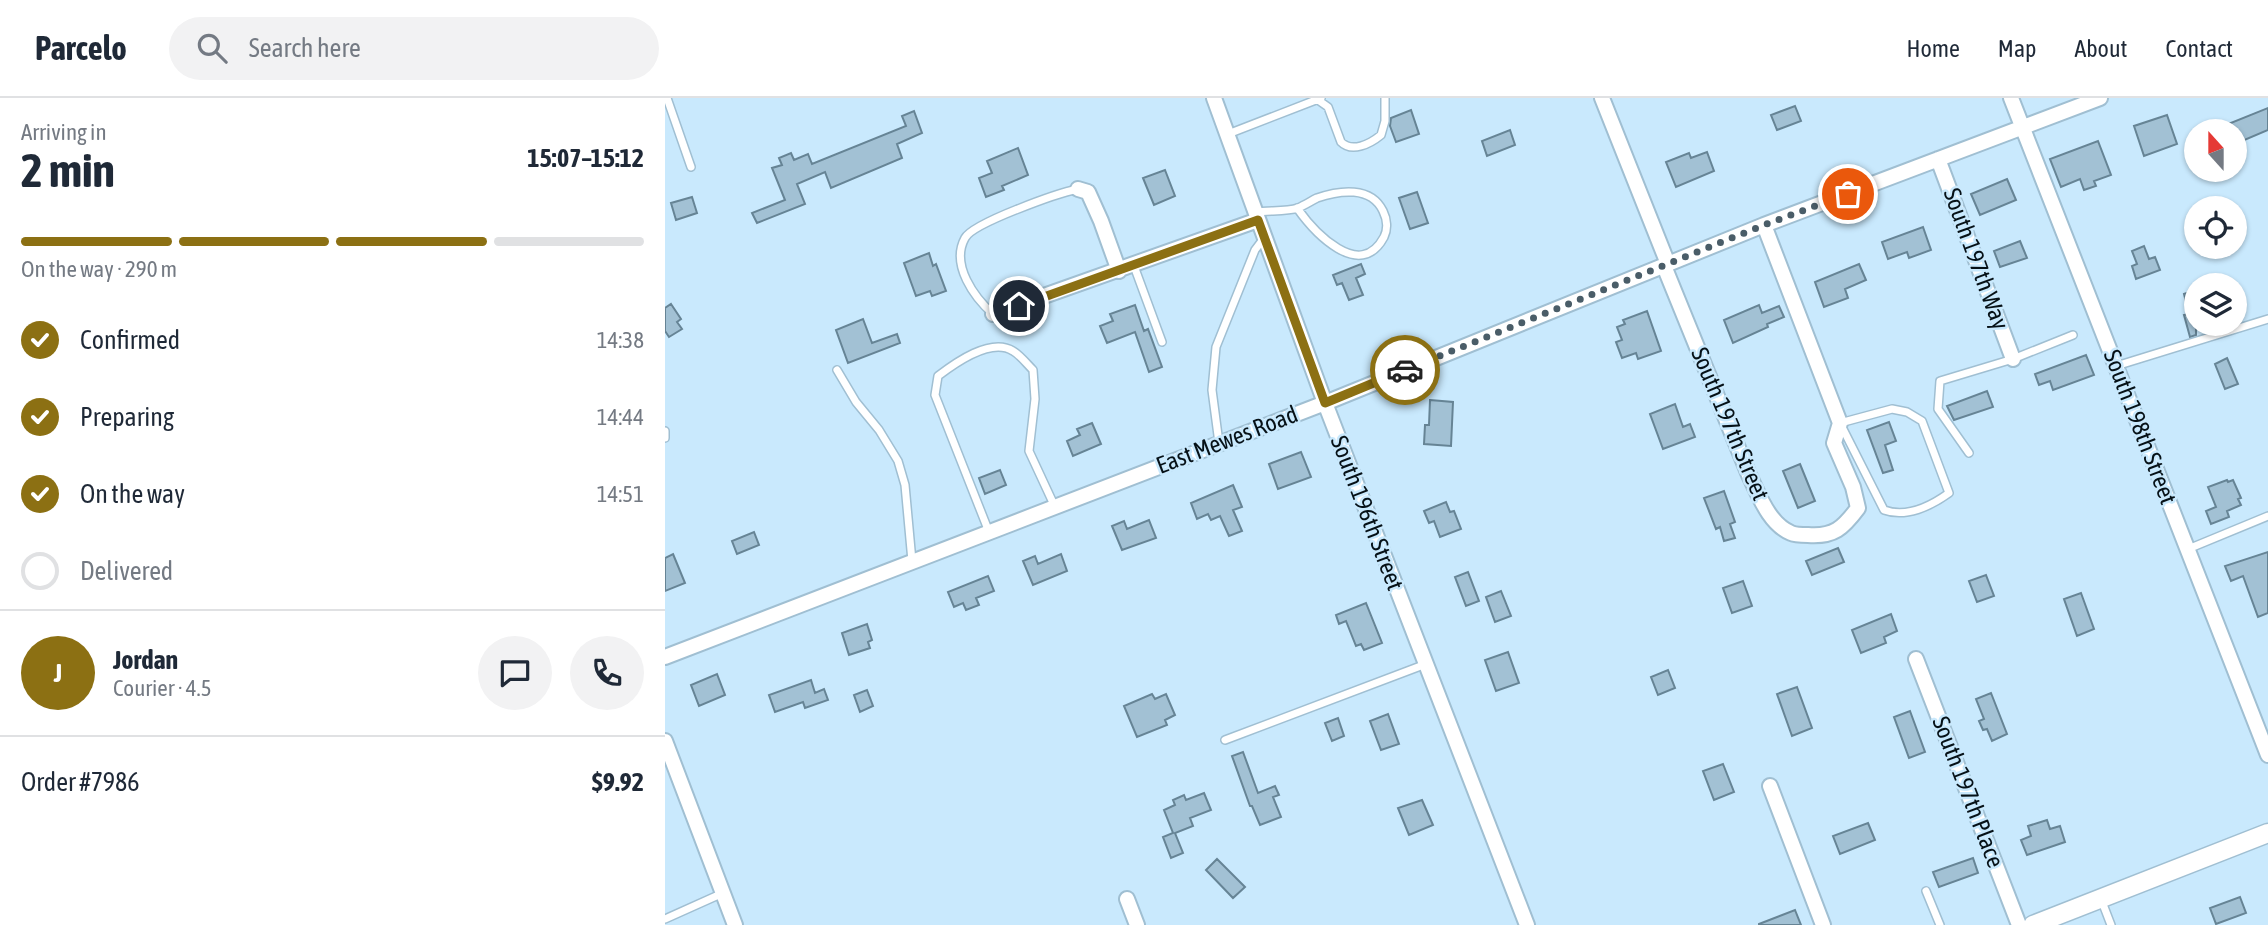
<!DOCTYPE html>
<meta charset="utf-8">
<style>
:root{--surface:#fff;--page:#f2f2f3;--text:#1f2937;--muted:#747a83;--line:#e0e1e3;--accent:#8c7013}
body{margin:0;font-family:"Asap Condensed",sans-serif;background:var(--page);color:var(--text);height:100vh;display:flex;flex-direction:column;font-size:26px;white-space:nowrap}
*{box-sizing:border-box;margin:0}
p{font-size:23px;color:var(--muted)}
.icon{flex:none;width:38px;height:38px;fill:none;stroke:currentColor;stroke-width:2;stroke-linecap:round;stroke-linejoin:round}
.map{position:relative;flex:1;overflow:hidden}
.drawer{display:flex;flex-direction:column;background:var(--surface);width:665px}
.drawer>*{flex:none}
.needle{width:46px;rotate:339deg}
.buttons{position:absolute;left:1519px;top:21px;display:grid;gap:14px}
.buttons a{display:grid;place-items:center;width:63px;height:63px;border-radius:50%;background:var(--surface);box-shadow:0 2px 5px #0004;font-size:35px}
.pin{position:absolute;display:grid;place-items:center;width:60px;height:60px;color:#fff;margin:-30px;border:4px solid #fff;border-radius:50%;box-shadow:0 2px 7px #0007}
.courier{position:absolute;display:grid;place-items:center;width:70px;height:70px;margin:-35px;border:5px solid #8c7013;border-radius:50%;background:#fff;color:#222;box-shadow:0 2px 9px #0007}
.headline em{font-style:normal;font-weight:700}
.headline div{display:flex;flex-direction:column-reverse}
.headline{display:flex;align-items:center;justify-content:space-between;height:119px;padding:0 21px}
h1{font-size:46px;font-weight:700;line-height:52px}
.bar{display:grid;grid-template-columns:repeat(4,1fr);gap:10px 7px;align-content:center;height:84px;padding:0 21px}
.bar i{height:9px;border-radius:5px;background:var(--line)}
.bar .selected{background:var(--accent)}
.bar p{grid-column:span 4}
.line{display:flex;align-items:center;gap:18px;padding:0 21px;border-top:2px solid var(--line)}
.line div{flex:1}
.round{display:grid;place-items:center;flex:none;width:74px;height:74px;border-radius:37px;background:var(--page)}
ol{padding:0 21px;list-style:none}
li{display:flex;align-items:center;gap:21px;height:77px}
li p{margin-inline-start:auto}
li .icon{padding:7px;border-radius:50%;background:var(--accent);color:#fff;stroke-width:4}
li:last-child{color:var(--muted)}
li i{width:38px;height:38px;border:4px solid var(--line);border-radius:50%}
header{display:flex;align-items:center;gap:42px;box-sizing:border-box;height:98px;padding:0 35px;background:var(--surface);border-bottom:2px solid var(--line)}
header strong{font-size:33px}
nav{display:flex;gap:38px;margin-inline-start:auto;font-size:24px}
.search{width:490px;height:63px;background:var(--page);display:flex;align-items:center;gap:18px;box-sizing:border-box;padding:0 24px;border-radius:38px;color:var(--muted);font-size:26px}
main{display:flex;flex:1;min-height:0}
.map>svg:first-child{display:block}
.building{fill:#a2c1d4;stroke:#668495;stroke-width:2}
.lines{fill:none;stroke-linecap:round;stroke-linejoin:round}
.service-casing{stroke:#a0bfd2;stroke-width:10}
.minor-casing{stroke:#a0bfd2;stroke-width:18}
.tertiary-casing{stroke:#a0bfd2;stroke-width:21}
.service{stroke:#fff;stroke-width:7}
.minor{stroke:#fff;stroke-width:14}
.tertiary{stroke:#fff;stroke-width:18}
.done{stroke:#4a5d68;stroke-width:7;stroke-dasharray:0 12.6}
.route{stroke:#8c7013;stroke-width:9}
.labels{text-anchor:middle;stroke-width:5;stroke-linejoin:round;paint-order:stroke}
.street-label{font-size:24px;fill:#061117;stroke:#c9e9fd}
</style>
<header>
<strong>Parcelo</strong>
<div class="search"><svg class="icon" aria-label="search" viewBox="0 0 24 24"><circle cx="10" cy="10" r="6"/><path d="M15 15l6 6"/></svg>Search here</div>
<nav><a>Home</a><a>Map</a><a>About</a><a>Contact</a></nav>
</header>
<main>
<section class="drawer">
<div class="headline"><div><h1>2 min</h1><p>Arriving in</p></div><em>15:07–15:12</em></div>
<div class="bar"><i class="selected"></i><i class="selected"></i><i class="selected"></i><i></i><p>On the way · 290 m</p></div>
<ol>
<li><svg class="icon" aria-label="check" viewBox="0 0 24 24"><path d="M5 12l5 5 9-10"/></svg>Confirmed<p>14:38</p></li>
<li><svg class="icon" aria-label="check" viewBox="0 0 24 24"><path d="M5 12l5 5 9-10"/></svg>Preparing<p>14:44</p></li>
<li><svg class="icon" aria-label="check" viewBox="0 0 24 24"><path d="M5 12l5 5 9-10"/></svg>On the way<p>14:51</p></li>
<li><i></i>Delivered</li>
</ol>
<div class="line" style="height:126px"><b class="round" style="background:var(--accent);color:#fff">J</b><div><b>Jordan</b><p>Courier · 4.5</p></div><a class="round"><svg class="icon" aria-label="chat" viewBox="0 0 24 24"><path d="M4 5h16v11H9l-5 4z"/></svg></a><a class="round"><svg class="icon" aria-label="phone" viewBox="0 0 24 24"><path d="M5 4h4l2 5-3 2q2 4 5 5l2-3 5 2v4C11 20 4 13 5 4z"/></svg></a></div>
<div class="line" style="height:91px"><div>Order #7986</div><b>$9.92</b></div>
</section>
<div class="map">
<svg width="1603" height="827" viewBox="0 0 1603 827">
<rect width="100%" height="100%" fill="#c9e9fd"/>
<path class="building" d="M1130 8 1136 23 1112 32 1106 17Z
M1603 10V32L1570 46V33H1546Z
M746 12 754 36 731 44 725 28 726 20Z
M249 13 257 35 232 46 237 60 166 90 160 74 132 86 140 106 92 125 87 115 120 102 107 70 117 67 114 60 126 55 129 62 143 56 147 66 241 28 237 18Z
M1502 17 1512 46 1479 58 1469 28Z
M845 32 850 47 822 58 817 43Z
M1433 43 1446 77 1429 83 1431 88 1419 92 1415 81 1396 89 1385 61Z
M353 50 363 77 337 88 339 92 321 99 314 80 327 75 322 63Z
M1042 54 1049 73 1011 89 1001 64 1024 55 1026 60Z
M500 72 510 98 489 107 478 80Z
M1342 81 1351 102 1315 117 1306 96Z
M752 94 763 125 745 131 734 100Z
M27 99 32 115 11 122 6 105Z
M1258 129 1266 152 1244 160 1242 154 1223 161 1217 144Z
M1355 143 1362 160 1335 169 1329 153Z
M1479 148 1484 161 1490 159 1495 172 1471 181 1467 168 1472 166 1467 153Z
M264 155 268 168 271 166 281 193 267 198 265 193 251 198 239 165Z
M696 166 700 176 691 180 698 197 684 202 677 185 672 187 668 177Z
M1194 166 1201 182 1180 191 1183 200 1159 209 1150 184Z
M1531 192V237L1525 239 1519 217 1524 216 1519 196Z
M6 206 16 221 12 224 17 231 4 239 0 233V210Z
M470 207 479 233 483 231 497 269 484 274 470 234 442 245 435 228 448 223 445 216Z
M1094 207 1097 215 1114 208 1119 219 1102 226 1103 229 1068 245 1059 222Z
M982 213 996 253 973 261 971 255 957 260 951 244 957 242 952 229 960 226 958 222Z
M198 221 207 245 232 236 235 245 183 265 171 232Z
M1421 257 1429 277 1388 292 1385 283 1374 287 1370 276Z
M1562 260 1573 286 1560 291 1550 266Z
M1322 293 1328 309 1289 322 1282 308Z
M765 302 788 304 786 348 759 346 760 327H764Z
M1010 306 1018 329 1025 326 1030 339 998 351 985 316Z
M1224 324 1231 343 1220 347 1228 372 1218 375 1202 332Z
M427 325 436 346 408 358 402 343 415 337 412 331Z
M636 354 646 379 613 391 604 366Z
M1135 366 1150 403 1133 410 1118 373Z
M335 372 341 387 320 396 314 380Z
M1562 382 1563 384 1568 382 1576 400 1573 401 1576 407 1562 413 1564 419 1546 426 1541 413 1551 409 1543 389Z
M568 387 577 409 568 412 577 433 564 438 555 418 546 422 543 416 532 421 526 405Z
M1059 393 1070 424 1065 426 1070 440 1059 443 1055 429 1051 431 1039 400Z
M781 404 785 414 789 413 796 431 775 439 769 423 764 425 759 413Z
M484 422 491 440 457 452 447 428 459 423 462 431Z
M89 434 94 447 72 456 67 443Z
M1173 450 1179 464 1147 477 1141 463Z
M1603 454V515L1593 519 1578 478 1566 483 1560 468Z
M8 456 20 485 0 493V460Z
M396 456 402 473 368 487 358 463 370 458 373 466Z
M803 474 814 503 801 508 790 479Z
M1321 477 1329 498 1312 504 1304 483Z
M323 478 329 493 311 500 314 507 301 512 298 505 289 509 283 494Z
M1078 483 1087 508 1067 515 1058 490Z
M836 493 846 518 830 524 821 499Z
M1416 495 1429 531 1412 538 1399 501Z
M701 505 717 545 699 552 696 546 691 548 681 523 674 526 671 517Z
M1226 516 1232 533 1219 539 1221 545 1196 555 1187 532Z
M202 526 207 542 203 544 205 550 184 557 177 535Z
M843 554 854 585 831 593 820 562Z
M1003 572 1010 590 993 597 986 579Z
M52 576 60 597 34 608 26 587Z
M146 582 150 595 159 591 163 602 140 610 138 604 110 614 104 597Z
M1132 589 1147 630 1127 638 1112 596Z
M202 592 208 608 195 614 189 597Z
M1326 595 1342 636 1327 643 1322 631 1318 632 1314 623 1319 621 1311 601Z
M487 596 490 601 501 596 510 617 500 622 502 627 472 639 459 608Z
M1245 613 1260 654 1244 660 1229 619Z
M723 616 734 646 716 652 705 623Z
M673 620 679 638 667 643 660 625Z
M578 654 593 695 610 688 614 697 608 699 616 719 595 727 587 708H585L567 658Z
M1058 666 1069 694 1049 702 1038 673Z
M539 695 546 712 525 720 528 728 510 735 518 755 506 760 498 739 508 735 499 712 510 707 508 702 519 697 521 702Z
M757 702 768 727 744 737 733 710Z
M1382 722 1385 731 1395 728 1400 744 1362 757 1356 742 1366 738 1363 728Z
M1203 725 1210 742 1175 756 1168 738Z
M1308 760 1313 775 1274 789 1268 774Z
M552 761 580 789 568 800 541 772Z
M1575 799 1581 815 1551 826 1545 810Z
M1130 812 1136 827H1094V826Z"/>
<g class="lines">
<defs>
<path id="service" d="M2 0 26 69
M653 2 663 9 676 44C687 55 705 46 716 37L720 23V0
M563 36 656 0
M591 114C604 112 621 114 633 110 640 107 646 103 652 100 675 92 706 88 718 113 722 121 723 131 719 139 695 184 649 134 632 110
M469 168 497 244
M328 216C310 200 285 167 300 140 308 125 393 95 413 91
M1451 268 1603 221
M172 272 191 304 214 332 233 363 240 387 247 463
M1227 311 1242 314 1257 323 1284 395C1266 408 1241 420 1219 412L1175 325Z
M0 333V340
M554 345 547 292 551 249 590 152 599 140
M1304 355 1273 311 1275 283 1348 261 1408 237
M324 434 270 297 273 278C290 265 326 239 348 253 355 257 362 266 368 272L370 301 364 353 390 409
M1523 451 1603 418
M560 642 761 566
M1261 793 1275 827
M1436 801 1446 827
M0 821 58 795"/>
<path id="minor" d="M549 0 660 305 862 827
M937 0 1003 166
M1346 0 1603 657
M1273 61 1348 261
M413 91 423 94 436 123 454 173
M999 168 1084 377C1094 397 1104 426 1126 435 1130 437 1138 437 1143 437 1169 439 1178 430 1193 410L1188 389 1169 345 1175 325 1099 127
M328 216 593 122
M0 559 660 305 1099 127 1435 0
M1251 561 1354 827
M0 643 70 827
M1105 688 1158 827
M462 801 472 827"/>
<path id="tertiary" d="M1368 827 1603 735"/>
</defs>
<use href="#service" class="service-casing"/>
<use href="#minor" class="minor-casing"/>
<use href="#tertiary" class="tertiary-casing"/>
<use href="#service" class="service"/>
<use href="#minor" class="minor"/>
<use href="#tertiary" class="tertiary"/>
</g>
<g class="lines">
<path class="done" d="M740 272 1099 127 1183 96"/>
<path class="route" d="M354 208 593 122 660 305 740 272"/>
</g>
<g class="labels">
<g class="street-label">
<text transform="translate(1311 161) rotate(70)" y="8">South 197th Way</text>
<text transform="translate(1065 326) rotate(67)" y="8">South 197th Street</text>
<text transform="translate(1475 329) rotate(69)" y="8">South 198th Street</text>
<text transform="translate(562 342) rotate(-21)" y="8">East Mewes Road</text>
<text transform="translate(702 415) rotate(69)" y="8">South 196th Street</text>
<text transform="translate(1303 694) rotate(69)" y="8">South 197th Place</text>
</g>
</g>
</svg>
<div class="buttons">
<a><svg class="needle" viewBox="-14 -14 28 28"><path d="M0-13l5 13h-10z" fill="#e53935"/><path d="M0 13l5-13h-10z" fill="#747a83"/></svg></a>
<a><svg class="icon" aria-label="locate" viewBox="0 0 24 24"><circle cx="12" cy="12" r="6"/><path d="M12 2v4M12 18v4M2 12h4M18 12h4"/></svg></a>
<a><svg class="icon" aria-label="layers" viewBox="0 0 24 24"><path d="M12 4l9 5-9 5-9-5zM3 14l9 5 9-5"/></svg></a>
</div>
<div class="pin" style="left:1183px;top:96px;background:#ea580c"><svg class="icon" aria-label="bag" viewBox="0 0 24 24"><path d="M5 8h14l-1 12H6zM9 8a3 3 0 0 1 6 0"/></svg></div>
<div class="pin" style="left:354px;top:208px;background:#1f2937"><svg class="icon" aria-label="home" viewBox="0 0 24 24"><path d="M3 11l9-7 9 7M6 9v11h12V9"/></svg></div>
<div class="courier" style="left:740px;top:272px"><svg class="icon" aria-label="car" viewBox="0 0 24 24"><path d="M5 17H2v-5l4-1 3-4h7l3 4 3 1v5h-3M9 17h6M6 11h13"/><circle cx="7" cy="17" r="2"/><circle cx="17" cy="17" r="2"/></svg></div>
</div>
</main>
